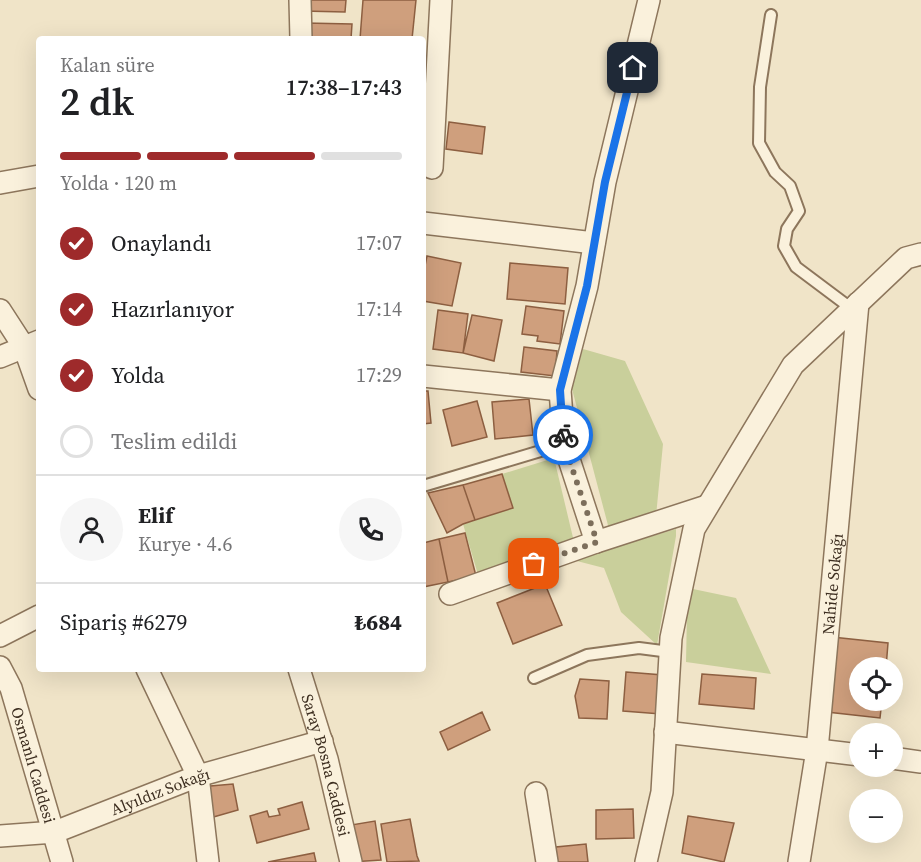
<!DOCTYPE html>
<html lang="tr">
<meta charset="utf-8">
<style>
:root{--surface:#fff;--page:#f6f6f6;--text:#202124;--muted:#757577;--line:#e0e0e0;--accent:#9e2a2b}
body{margin:0;font-family:"Source Serif 4",serif;background:var(--page);color:var(--text);height:100vh;display:flex;flex-direction:column;font-size:22px;white-space:nowrap}
*{box-sizing:border-box;margin:0}
p{font-size:20px;color:var(--muted)}
.icon{flex:none;width:33px;height:33px;fill:none;stroke:currentColor;stroke-width:2;stroke-linecap:round;stroke-linejoin:round}
.map{position:relative;flex:1;overflow:hidden}
.side{position:absolute;left:36px;top:36px;width:390px;height:636px;display:flex;flex-direction:column;background:var(--surface);border-radius:6px;box-shadow:0 6px 24px #0002}
.side>*{flex:none}
.fabs{position:absolute;left:849px;top:657px;display:grid;gap:12px}
.fabs a{display:grid;place-items:center;width:54px;height:54px;border-radius:50%;background:var(--surface);box-shadow:0 6px 24px #0002;font-size:30px}
.pin{position:absolute;display:grid;place-items:center;width:51px;height:51px;color:#fff;margin:-26px;border-radius:12px;box-shadow:0 3px 9px #0006}
.courier{position:absolute;display:grid;place-items:center;width:60px;height:60px;margin:-30px;border:4px solid #1a73e8;border-radius:50%;background:#fff;color:#222;box-shadow:0 2px 8px #0007}
.headline em{font-style:normal;font-weight:600}
.headline div{display:flex;flex-direction:column-reverse}
.headline{display:flex;align-items:center;justify-content:space-between;height:102px;padding:0 24px}
h1{font-size:39px;font-weight:600;line-height:45px}
.bar{display:grid;grid-template-columns:repeat(4,1fr);gap:9px 6px;align-content:center;height:72px;padding:0 24px}
.bar i{height:8px;border-radius:4px;background:var(--line)}
.bar .current{background:var(--accent)}
.bar p{grid-column:span 4}
.line{display:flex;align-items:center;gap:15px;padding:0 24px;border-top:2px solid var(--line)}
.line div{flex:1}
.round{display:grid;place-items:center;flex:none;width:63px;height:63px;border-radius:32px;background:var(--page)}
ol{padding:0 24px;list-style:none}
li{display:flex;align-items:center;gap:18px;height:66px}
li p{margin-inline-start:auto}
li .icon{padding:6px;border-radius:50%;background:var(--accent);color:#fff;stroke-width:4}
li:last-child{color:var(--muted)}
li i{width:33px;height:33px;border:3px solid var(--line);border-radius:50%}
.map>svg:first-child{display:block}
.green{fill:#c9cf9b}
.building{fill:#cf9f7d;stroke:#8d5f41;stroke-width:1.5}
.lines{fill:none;stroke-linecap:round;stroke-linejoin:round}
.lane-casing{stroke:#8d765c;stroke-width:14}
.street-casing{stroke:#8d765c;stroke-width:24}
.lane{stroke:#faf1dc;stroke-width:10}
.street{stroke:#faf1dc;stroke-width:21}
.done{stroke:#7c6e5b;stroke-width:6;stroke-dasharray:0 10.8}
.route{stroke:#1a73e8;stroke-width:8}
.labels{text-anchor:middle;stroke-width:6;stroke-linejoin:round;paint-order:stroke}
.street-label{font-size:16px;fill:#3d2e20;stroke:#f7eed8}
</style>
<div class="map">
<svg width="921" height="862" viewBox="0 0 921 862">
<rect width="100%" height="100%" fill="#f0e4c8"/>
<path class="green" d="M583 349 625 361 663 444 656 516 609 529 572 389Z
M554 458 575 546 479 578 463 524 513 508 502 474Z
M676 529V536L657 645 621 612 604 568 573 560Z
M693 589 736 598 771 674 686 662 687 612Z"/>
<path class="building" d="M303 0H346L345 12 302 11Z
M363 0H416L412 39H360Z
M305 23 352 24 351 39H305Z
M449 122 485 127 482 154 446 149Z
M427 256 461 263 452 306 423 301V275Z
M510 263 568 268 565 304 507 299Z
M526 306 564 311 560 344 537 341 538 336 522 334Z
M438 310 468 314 463 353 433 349Z
M472 315 502 320 494 361 463 353Z
M524 347 557 351 555 376 521 372Z
M423 391H428L431 423 423 424Z
M529 399 533 435 495 439 492 402Z
M477 401 487 437 452 446 443 410Z
M502 474 513 508 475 520 463 485Z
M463 485 475 520 463 524 447 533 428 493Z
M465 533 476 576 448 582 439 539Z
M439 539 448 582 423 587V543Z
M545 584 562 625 513 644 497 603Z
M832 637 888 643 886 668H860V700H882L880 718 827 712Z
M626 672 663 675 661 714 623 711Z
M702 674 756 678 754 709 699 704Z
M580 679 609 681 607 719 579 718 575 696Z
M482 712 490 730 448 750 440 732Z
M233 784 238 810 203 820 199 787Z
M302 802 309 829 257 843 250 816 267 811 269 817 280 815 278 809Z
M633 809 634 838 596 839V810Z
M688 816 734 823 724 862 682 853Z
M410 819 417 856 419 861 387 862 381 824Z
M375 821 381 860 351 862 345 826Z
M586 844 588 862H557L556 847Z
M314 853 316 862H268Z"/>
<g class="lines">
<defs>
<path id="lane" d="M771 15 760 87 759 143 775 172 790 186 799 211 787 229 784 246 796 267 852 309
M423 486 564 444
M534 678 587 655 639 648 670 652"/>
<g id="street">
<path d="M300 0 301 39"/>
<path d="M432 168 441 0"/>
<path d="M0 183 39 176"/>
<path d="M423 223 594 243"/>
<path d="M0 310 24 347 39 389"/>
<path d="M0 357 39 341"/>
<path d="M423 376 560 390"/>
<path d="M596 542 564 444 560 390 587 286 605 182 649 0"/>
<path d="M450 594 596 542 707 506"/>
<path d="M0 636 39 616"/>
<path id="s1" d="M0 667 11 688 62 862"/>
<path d="M147 669 198 776 208 862"/>
<path id="s2" d="M299 669 327 759 351 862"/>
<path d="M665 732 860 755"/>
<path d="M892 758 921 762"/>
<path d="M536 793 547 862"/>
<path id="s3" d="M0 836 55 832 198 776 322 741"/>
<path d="M646 862 662 792 671 638 694 529 793 365 906 258 921 254"/>
<path id="s4" d="M799 862 817 750 858 303"/>
</g>
</defs>
<use href="#lane" class="lane-casing"/>
<use href="#street" class="street-casing"/>
<use href="#lane" class="lane"/>
<use href="#street" class="street"/>
</g>
<g class="lines">
<path class="done" d="M534 564 597 542 564 444 563 435"/>
<path class="route" d="M563 435 560 390 587 286 605 182 633 68"/>
</g>
<g class="labels">
<g class="street-label">
<text dy="6" stroke="none"><textPath href="#s4" startOffset="280">Nahide Sokağı</textPath></text>
<text dy="6" stroke="none"><textPath href="#s1" startOffset="104">Osmanlı Caddesi</textPath></text>
<text dy="6" stroke="none"><textPath href="#s2" startOffset="100">Saray Bosna Caddesi</textPath></text>
<text dy="6" stroke="none"><textPath href="#s3" startOffset="168">Alyıldız Sokağı</textPath></text>
</g>
</g>
</svg>
<div class="fabs">
<a><svg class="icon" aria-label="locate" viewBox="0 0 24 24"><circle cx="12" cy="12" r="6"/><path d="M12 2v4M12 18v4M2 12h4M18 12h4"/></svg></a>
<a>+</a>
<a>−</a>
</div>
<div class="pin" style="left:534px;top:564px;background:#ea580c"><svg class="icon" aria-label="bag" viewBox="0 0 24 24"><path d="M5 8h14l-1 12H6zM9 8a3 3 0 0 1 6 0"/></svg></div>
<div class="pin" style="left:633px;top:68px;background:#1f2937"><svg class="icon" aria-label="home" viewBox="0 0 24 24"><path d="M3 11l9-7 9 7M6 9v11h12V9"/></svg></div>
<div class="courier" style="left:563px;top:435px"><svg class="icon" aria-label="bike" viewBox="0 0 24 24"><circle cx="6" cy="16" r="4"/><circle cx="18" cy="16" r="4"/><path d="M6 16l4-8h5l3 8M10 8l3 8H6M13 5h3"/></svg></div>
<section class="side">
<div class="headline"><div><h1>2 dk</h1><p>Kalan süre</p></div><em>17:38–17:43</em></div>
<div class="bar"><i class="current"></i><i class="current"></i><i class="current"></i><i></i><p>Yolda · 120 m</p></div>
<ol>
<li><svg class="icon" aria-label="check" viewBox="0 0 24 24"><path d="M5 12l5 5 9-10"/></svg>Onaylandı<p>17:07</p></li>
<li><svg class="icon" aria-label="check" viewBox="0 0 24 24"><path d="M5 12l5 5 9-10"/></svg>Hazırlanıyor<p>17:14</p></li>
<li><svg class="icon" aria-label="check" viewBox="0 0 24 24"><path d="M5 12l5 5 9-10"/></svg>Yolda<p>17:29</p></li>
<li><i></i>Teslim edildi</li>
</ol>
<div class="line" style="height:108px"><a class="round"><svg class="icon" aria-label="person" viewBox="0 0 24 24"><circle cx="12" cy="8" r="4"/><path d="M4 21q1-7 8-7t8 7"/></svg></a><div><b>Elif</b><p>Kurye · 4.6</p></div><a class="round"><svg class="icon" aria-label="phone" viewBox="0 0 24 24"><path d="M5 4h4l2 5-3 2q2 4 5 5l2-3 5 2v4C11 20 4 13 5 4z"/></svg></a></div>
<div class="line" style="height:78px"><div>Sipariş #6279</div><b>₺684</b></div>
</section>
</div>
